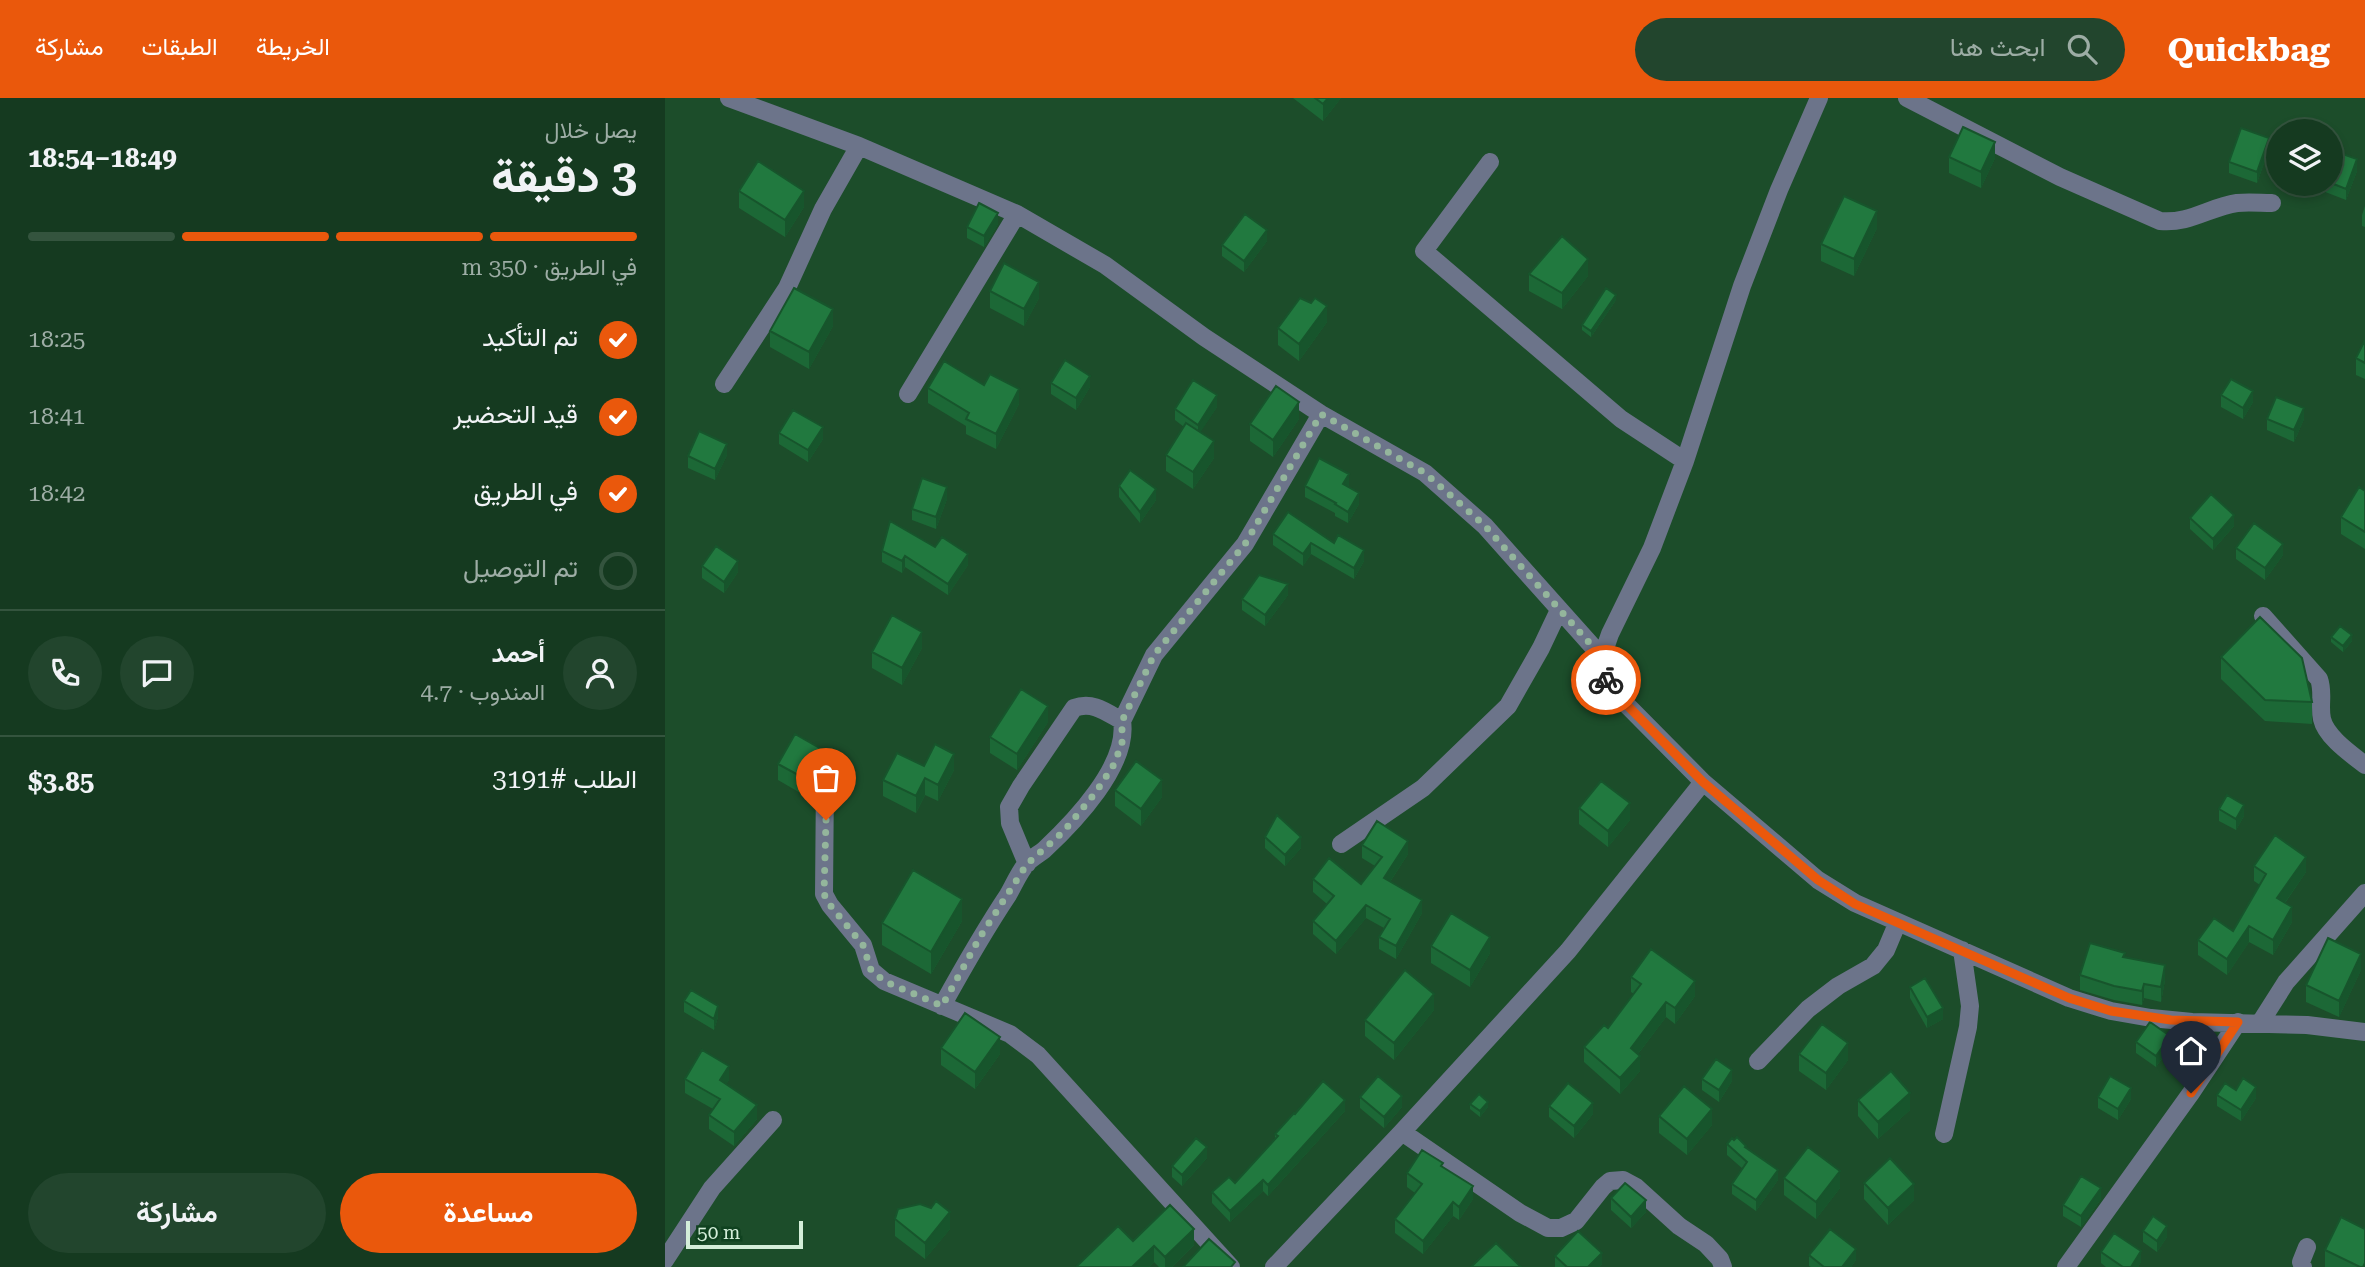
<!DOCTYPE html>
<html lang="ar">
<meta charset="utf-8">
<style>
:root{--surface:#153a20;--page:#22452d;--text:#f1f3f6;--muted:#9dada5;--line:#34543e;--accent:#ea580c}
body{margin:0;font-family:"Roboto Serif",Vazirmatn,serif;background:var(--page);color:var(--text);direction:rtl;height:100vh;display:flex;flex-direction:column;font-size:26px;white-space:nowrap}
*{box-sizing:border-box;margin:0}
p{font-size:23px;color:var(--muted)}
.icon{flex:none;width:38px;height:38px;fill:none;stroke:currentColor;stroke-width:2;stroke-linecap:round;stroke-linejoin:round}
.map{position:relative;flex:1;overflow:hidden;direction:ltr}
.details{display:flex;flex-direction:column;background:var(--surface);width:665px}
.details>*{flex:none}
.fabs{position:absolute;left:1601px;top:21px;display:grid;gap:14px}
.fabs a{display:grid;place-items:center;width:77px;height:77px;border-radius:50%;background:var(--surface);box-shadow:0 4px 10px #0003,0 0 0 2px var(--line);font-size:35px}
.scale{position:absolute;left:21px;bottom:18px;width:117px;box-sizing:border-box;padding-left:7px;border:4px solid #d4eed9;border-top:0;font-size:19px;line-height:24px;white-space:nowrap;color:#d4eed9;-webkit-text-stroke:5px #104220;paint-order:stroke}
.pin{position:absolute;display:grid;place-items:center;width:60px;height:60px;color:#fff;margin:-72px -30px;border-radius:50% 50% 50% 0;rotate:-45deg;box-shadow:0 0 7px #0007}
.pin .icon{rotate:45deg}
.courier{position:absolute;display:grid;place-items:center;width:70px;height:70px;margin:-35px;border:5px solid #ea580c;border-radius:50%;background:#fff;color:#222;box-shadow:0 2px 9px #0007}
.overview em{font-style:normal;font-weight:700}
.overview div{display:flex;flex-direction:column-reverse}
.overview{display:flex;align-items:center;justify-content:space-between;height:119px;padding:0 28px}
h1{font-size:46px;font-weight:700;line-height:52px}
.bar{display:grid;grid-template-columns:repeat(4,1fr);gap:10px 7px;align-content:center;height:84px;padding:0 28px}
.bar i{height:9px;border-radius:5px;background:var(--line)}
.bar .active{background:var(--accent)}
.bar p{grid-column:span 4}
.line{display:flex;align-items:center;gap:18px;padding:0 28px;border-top:2px solid var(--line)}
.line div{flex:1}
.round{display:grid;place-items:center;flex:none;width:74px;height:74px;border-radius:37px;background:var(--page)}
ol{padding:0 28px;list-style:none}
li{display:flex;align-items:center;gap:21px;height:77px}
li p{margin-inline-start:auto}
li .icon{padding:7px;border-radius:50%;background:var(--accent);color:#fff;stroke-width:4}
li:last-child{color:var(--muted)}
li i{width:38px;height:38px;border:4px solid var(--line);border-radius:50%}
.cta{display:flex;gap:14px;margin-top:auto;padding:14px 28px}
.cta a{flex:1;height:80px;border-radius:42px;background:var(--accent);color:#fff;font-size:28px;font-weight:700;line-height:80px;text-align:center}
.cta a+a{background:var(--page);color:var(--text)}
header{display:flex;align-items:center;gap:42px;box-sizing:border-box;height:98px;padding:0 35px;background:var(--accent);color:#fff}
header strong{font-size:33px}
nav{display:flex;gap:38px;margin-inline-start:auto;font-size:24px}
.search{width:490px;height:63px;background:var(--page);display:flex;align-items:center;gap:18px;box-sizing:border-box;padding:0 24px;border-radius:38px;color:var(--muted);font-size:26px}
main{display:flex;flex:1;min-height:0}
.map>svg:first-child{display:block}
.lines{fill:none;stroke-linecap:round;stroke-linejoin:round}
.minor{stroke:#6c748a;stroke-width:18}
.wall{fill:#1c6836}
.shaded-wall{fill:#17552c}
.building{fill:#21793f;stroke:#17552c;stroke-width:2}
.done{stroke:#94b69c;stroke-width:7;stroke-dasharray:0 12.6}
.route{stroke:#ea580c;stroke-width:9}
</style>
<header>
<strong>Quickbag</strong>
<div class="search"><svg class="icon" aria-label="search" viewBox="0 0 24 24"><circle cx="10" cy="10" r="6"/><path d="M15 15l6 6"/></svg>ابحث هنا</div>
<nav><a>الخريطة</a><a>الطبقات</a><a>مشاركة</a></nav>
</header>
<main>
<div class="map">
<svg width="1700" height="1169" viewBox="0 0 1700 1169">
<rect width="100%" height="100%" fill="#1c4d2a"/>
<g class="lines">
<path class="minor" d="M64 0 194 48 352 116 440 167 539 239 656 316 760 375 820 428 937 559
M1242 0 1395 79 1495 123C1524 126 1545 109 1572 105 1583 104 1596 105 1607 105
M825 64 759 153 956 321 1020 363
M59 286 122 190 158 111 194 48
M243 296 352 116
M1598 518 1654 581C1659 595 1654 607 1657 621 1661 639 1686 656 1700 667
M160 680 159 796 165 807 198 847 206 872 219 883 345 936 373 957 566 1169
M1038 684 1153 782 1190 805 1404 900 1446 913 1486 920 1527 924 1642 927 1700 934
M676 746 758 690 843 608 876 550 894 512
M362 766 345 725 344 709 356 688 409 610C428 603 441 614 457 623
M277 908C298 870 319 833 343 797 349 787 354 774 362 765 367 760 374 756 379 752 409 724 464 667 457 623L489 557 580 446 656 316
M1595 925 1621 884 1700 795
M1093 963 1143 911 1173 888 1208 868 1221 852 1232 826
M737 1034 855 1115 883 1130H896L911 1123 938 1089 945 1083 958 1082 971 1089 1014 1128 1041 1146 1055 1161 1058 1169
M1279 1036 1303 929 1305 908 1297 852
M0 1162 47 1090 108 1022
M609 1169 737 1034 903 853 1038 684 948 593 938 578 937 559 945 536 987 450 1020 363 1077 188 1114 92 1154 0
M1401 1169 1526 995 1573 924
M1638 1169 1636 1164 1642 1149"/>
</g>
<path class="wall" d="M628 0H676L658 23Z
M1604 51 1592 85 1564 75V64Z
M1666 52 1692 73 1681 102 1650 90V86H1666Z
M1284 59 1330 60 1316 90 1284 75Z
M74 93 139 109 120 139 74 110Z
M1700 108V129L1697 128V117Z
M333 126 319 149 302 140V129Z
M1212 130 1189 178 1156 163V146Z
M602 143 579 174 557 158V147Z
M864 176 923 178 897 211 864 193Z
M325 193 374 200 359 228 325 210Z
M951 202 926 239 917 232V227Z
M646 205 662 224 634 263 613 247V230Z
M168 228 144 271 105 249V233Z
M1700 242V281L1691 277V260Z
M386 285 425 289 411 312 386 296Z
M319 287 354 306 331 351 301 336V328L263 305V290Z
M1556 297 1588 304 1578 321 1556 309Z
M552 309 535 334 549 360 528 391 501 373V357L519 329 510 322V311Z
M634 321 608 359 585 343V326Z
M1602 321H1639L1629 344 1602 332Z
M114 335 158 341 143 364 114 346Z
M62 357 50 382 23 370V358Z
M684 387 683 389 694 406 683 425 670 418V415L640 399V388Z
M454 388 491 402 475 425 454 399Z
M1700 393V451L1676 436V419Z
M282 401 271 431 247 422V411Z
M1525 420 1569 428 1548 452 1525 431Z
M608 436 669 445 699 463 689 481 646 456 638 468 608 447Z
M270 449 303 467 283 497 240 469 237 475 217 464V453Z
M1571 450 1618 457 1600 482 1571 461Z
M37 468 73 474 59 495 37 480Z
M623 497 600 528 577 512V501Z
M1666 539 1687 543 1678 554 1666 544Z
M257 550 237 587 207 570V554Z
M1556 559 1647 604V626L1600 623 1556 581Z
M383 624 352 672 325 655V639Z
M113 666 158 669 150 675 149 692 144 700 113 682Z
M259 668 289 672 273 703 260 697 251 715 218 698V682Z
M450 692 497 699 476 728 450 708Z
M914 710 965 722 943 749 914 726Z
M1554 711 1579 718 1571 732 1554 723Z
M600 739 636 750 620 768 600 750Z
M697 747 743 756 725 784 757 815 731 861 714 851V839L719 830 701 820 671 856 648 836V823L662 806 648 794V781L696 786 710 768 697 760Z
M1589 768 1641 774 1620 805 1627 824 1608 857 1584 844 1562 877 1533 857V842L1568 833 1595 787 1589 783Z
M297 823 266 876 217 847V825Z
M766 848 825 855 805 889 766 865Z
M1460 860 1500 882 1496 904 1479 900 1477 907 1449 902 1415 892V877Z
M1696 872 1674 919 1641 904V887Z
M966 879 1030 898 1010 926 1001 919 973 956 975 973 955 996 919 964V949L943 930 969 896 966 894Z
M1245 889 1278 921 1262 930 1245 900Z
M19 903 53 919 49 932 19 914Z
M769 912 729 962 700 938V922Z
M1471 944 1505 949 1491 969 1471 955Z
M276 950 335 956 310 991 276 967Z
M1134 956 1183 962 1161 992 1134 973Z
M20 981 64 982 61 986 92 1021 69 1048 44 1031V1017L48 1011 20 995Z
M1037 981 1067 983 1054 1004 1037 992Z
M1571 992 1591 1000 1576 1023 1552 1008V997Z
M695 999 737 1009 719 1030 695 1010Z
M1433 999 1466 1001 1453 1022 1433 1010Z
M1193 1002 1245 1012 1213 1041 1193 1018Z
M805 1006 823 1009 815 1019 805 1011Z
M884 1008 928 1016 909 1040 884 1019Z
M680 1013 603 1098 598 1093 565 1124 547 1105V1094L570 1085 610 1041V1036L630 1016Z
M994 1018 1047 1027 1022 1057 994 1035Z
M1062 1046 1081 1050 1113 1082 1091 1113 1067 1096V1086L1078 1071 1062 1057Z
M542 1060 517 1088 507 1079V1068Z
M778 1069 808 1101 794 1122 788 1118 758 1156 730 1135V1121L750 1095 742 1089V1075Z
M1119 1080 1175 1090 1151 1121 1119 1097Z
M1199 1085 1249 1102 1223 1127 1199 1101Z
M946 1100 981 1114 966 1130 946 1112Z
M1436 1101 1416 1129 1398 1118V1107Z
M266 1110 285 1131 260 1161 230 1138V1121Z
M1478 1133 1502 1139 1492 1154 1478 1144Z
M468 1143 529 1147 507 1169H494L489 1164 484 1169H412V1168Z
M1660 1152 1700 1169H1660Z
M1436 1154 1476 1164 1473 1169H1441L1436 1165Z
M1144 1157 1191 1162 1186 1169H1146L1144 1168Z
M890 1158 937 1166 934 1169H890Z"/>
<path class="shaded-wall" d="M663 0H676L658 23V6Z
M1604 40V51L1592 85V74Z
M1330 44V60L1316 90V74Z
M1692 61V73L1681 102V91Z
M139 93V109L120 139V122Z
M1212 113V130L1189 178V161Z
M333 115V126L319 149V138Z
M602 132V143L579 174V163Z
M923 161V178L897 211V195Z
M374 184V200L359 228V211Z
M951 197V202L926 239V233Z
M662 208V224L634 263V246Z
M168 211V228L144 271V254Z
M425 278V289L411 312V300Z
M354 291V306L331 351V336Z
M1588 293V304L1578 321V310Z
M552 297V309L533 338V327Z
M634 304V321L608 359V342Z
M1639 310V321L1629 344V332Z
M158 329V341L143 364V352Z
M549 343V360L528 391V374Z
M62 346V357L50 382V371Z
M684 376V387L678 397V386Z
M282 389V401L271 431V419Z
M491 391V402L475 425V414Z
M694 395V406L683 425V414Z
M1569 417V428L1548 452V441Z
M646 445V456L638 468V456Z
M1618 446V457L1600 482V470Z
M699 452V463L689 481V470Z
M303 456V467L283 497V486Z
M240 458V469L237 475V463Z
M73 463V474L59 495V484Z
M623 486V497L600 528V517Z
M257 534V550L237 587V570Z
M1687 537V543L1678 554V548Z
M383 608V624L352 672V656Z
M158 652V669L150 675 149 692 144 700V683L150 658Z
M289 656V672L273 703V687Z
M260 680V697L251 715V698Z
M497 682V699L476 728V711Z
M965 705V722L943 749V733Z
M1579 707V718L1571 732V721Z
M636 739V750L620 768V757Z
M743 743V756L719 793V780Z
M1641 759V774L1612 816V800Z
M297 801V823L266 876V854Z
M757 802V815L731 861V848Z
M701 807V820L671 856V843Z
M1627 809V824L1608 857V842Z
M1584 828V844L1562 877V861Z
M825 839V855L805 889V872Z
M1696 856V872L1674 919V903Z
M1500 867V882L1496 904V889Z
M1030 883V898L1010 926V910Z
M1479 886V900L1477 907V893Z
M769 896V912L729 962V945Z
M1001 904V919L966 965V950Z
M53 908V919L49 932V921Z
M1278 910V921L1262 930V919Z
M1505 938V949L1491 969V958Z
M335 939V956L310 991V974Z
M1183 945V962L1161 992V975Z
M975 958V973L955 996V980Z
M64 968V982L55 996V982Z
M1067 972V983L1054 1004V992Z
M1591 989V1000L1576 1023V1012Z
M1466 990V1001L1453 1022V1011Z
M1245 995V1012L1213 1041V1024Z
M737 998V1009L719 1030V1019Z
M680 1002V1013L603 1098V1087Z
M823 1004V1009L815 1019V1013Z
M928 1005V1016L909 1040V1028Z
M92 1007V1021L69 1048V1034Z
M1047 1011V1027L1022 1057V1041Z
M542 1049V1060L517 1088V1077Z
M1113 1072V1082L1091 1113V1102Z
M1175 1073V1090L1151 1121V1104Z
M598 1082V1093L565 1124V1113Z
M1249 1086V1102L1223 1127V1110Z
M808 1088V1101L794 1122V1109Z
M1436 1090V1101L1416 1129V1118Z
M981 1102V1114L966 1130V1119Z
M788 1104V1118L758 1156V1143Z
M285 1114V1131L260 1161V1145Z
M1502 1128V1139L1492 1154V1143Z
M529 1131V1147L507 1169H500V1159Z
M489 1148V1164L484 1169H467Z
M1191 1151V1162L1186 1169H1177Z
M1476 1153V1164L1473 1169H1466Z
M937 1155V1166L934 1169H923Z"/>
<path class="building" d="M650 0H663L658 6Z
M1298 29 1330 44 1316 74 1284 59Z
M1576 30 1604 40 1592 74 1564 64Z
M1666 52 1692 61 1681 91 1666 85Z
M93 63 139 93 120 122 74 93Z
M1179 98 1212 113 1189 161 1156 146Z
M314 105 333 115 319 138 302 129Z
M580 116 602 132 579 163 557 147Z
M897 138 923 161 897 195 864 176Z
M339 165 374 184 359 211 325 193Z
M129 190 168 211 144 254 105 233Z
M941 190 951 197 926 233 917 227Z
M635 200 646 205 650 200 662 208 634 246 613 230Z
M1700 242V265L1691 260Z
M400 262 425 278 411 300 386 285Z
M279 263 319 287 325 276 354 291 331 336 301 321 304 315 263 290Z
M1566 281 1588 293 1578 310 1556 297Z
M528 282 552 297 533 327 510 311Z
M611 288 634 304 608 342 585 326Z
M1611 299 1639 310 1629 332 1602 321Z
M128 312 158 329 143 352 114 335Z
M521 325 549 343 528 374 501 357Z
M34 333 62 346 50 371 23 358Z
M654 360 684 376 678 386 694 395 683 414 670 406 671 405 640 388Z
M465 372 491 391 475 414 454 388Z
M257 380 282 389 271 419 247 411Z
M1694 389 1700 393V434L1676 419Z
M1546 396 1569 417 1548 441 1525 420Z
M623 414 669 445 673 437 699 452 689 470 646 445 638 456 608 436Z
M225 423 270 449 277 439 303 456 283 486 240 458 237 463 217 453Z
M1589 425 1618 446 1600 470 1571 450Z
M51 448 73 463 59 484 37 468Z
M594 477 623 486 600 517 577 501Z
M227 517 257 534 237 570 207 554Z
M1595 519 1637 560 1647 604 1600 602 1556 559Z
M1675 528 1687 537 1678 548 1666 539Z
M356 591 383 608 352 656 325 639Z
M130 636 158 652 150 658 149 675 144 683 113 666Z
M270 646 289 656 273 687 260 680 251 698 218 682 232 655 259 668Z
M471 663 497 682 476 711 450 692Z
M936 683 965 705 943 733 914 710Z
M1562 697 1579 707 1571 721 1554 711Z
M612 717 636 739 620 757 600 739Z
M712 723 743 743 719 780 757 802 731 848 714 839 725 821 701 807 671 843 648 823 669 798 648 781 664 760 696 786 717 759 697 747Z
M1610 737 1641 759 1612 800 1627 809 1608 842 1584 828 1562 861 1533 842 1549 820 1568 833 1601 776 1589 768Z
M248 772 297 801 266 854 217 825Z
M786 815 825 839 805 872 766 848Z
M1663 840 1696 856 1674 903 1641 887Z
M1425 845 1460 855 1458 859 1500 867 1496 889 1479 886 1477 893 1449 888 1415 877Z
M986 851 1030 883 1010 910 1001 904 966 950 975 958 955 980 919 949 939 927 943 930 976 886 966 879Z
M740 872 769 896 729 945 700 922Z
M1260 880 1278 910 1262 919 1245 889Z
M26 892 53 908 49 921 19 903Z
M300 915 335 939 310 974 276 950Z
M1485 924 1505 938 1491 958 1471 944Z
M1157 926 1183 945 1161 975 1134 956Z
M37 952 64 968 55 982 92 1007 69 1034 44 1017 55 1001 20 981Z
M1051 961 1067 972 1054 992 1037 981Z
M1226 973 1245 995 1213 1024 1193 1002Z
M713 978 737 998 719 1019 695 999Z
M1445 978 1466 990 1453 1011 1433 999Z
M1578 980 1591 989 1576 1012 1552 997 1560 985 1571 992Z
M658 983 680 1002 603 1087 598 1082 565 1113 547 1094 564 1079 570 1085 613 1038 610 1036 629 1015 630 1016Z
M903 985 928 1005 909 1028 884 1008Z
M1019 988 1047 1011 1022 1041 994 1018Z
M814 996 823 1004 815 1013 805 1006Z
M1072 1039 1081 1048 1080 1049 1113 1072 1091 1102 1067 1086 1082 1064 1062 1046 1067 1040 1069 1042Z
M531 1040 542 1049 517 1077 507 1068Z
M1143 1049 1175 1073 1151 1104 1119 1080Z
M757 1052 778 1065 776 1068 808 1088 794 1109 788 1104 758 1143 730 1121 757 1086 742 1075Z
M1225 1060 1249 1086 1223 1110 1199 1085Z
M1416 1078 1436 1090 1416 1118 1398 1107Z
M960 1085 981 1102 966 1119 946 1100Z
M271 1103 285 1114 260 1145 230 1121 233 1111 255 1106 266 1110Z
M505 1107 529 1131 500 1159 489 1148 467 1169H413L412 1168 453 1128 468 1143Z
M1488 1118 1502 1128 1492 1143 1478 1133Z
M1676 1119 1700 1131V1165L1698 1169H1695L1660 1152Z
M1165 1131 1191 1151 1177 1169H1159L1144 1157Z
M913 1133 937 1155 923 1169H902L890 1158Z
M1449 1135 1476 1153 1466 1169H1458L1436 1154Z
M544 1141 570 1164 566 1169H518Z
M831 1145 856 1169H806Z"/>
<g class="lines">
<path class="done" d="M161 722 159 796 165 807 198 847 206 872 219 883 277 908 315 839 362 766 398 734 431 694 448 668 457 646V623L489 557 580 446 656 316 760 375 800 410 820 428 937 559 938 578 941 582"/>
<path class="route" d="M941 582 948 593 1038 684 1153 782 1190 806 1404 900 1446 913 1506 922 1573 924 1526 995"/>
</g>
</svg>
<div class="fabs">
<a><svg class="icon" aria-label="layers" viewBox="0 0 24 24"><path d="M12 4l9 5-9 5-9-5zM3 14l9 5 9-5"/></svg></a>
</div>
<div class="scale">50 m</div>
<div class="pin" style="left:161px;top:722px;background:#ea580c"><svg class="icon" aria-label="bag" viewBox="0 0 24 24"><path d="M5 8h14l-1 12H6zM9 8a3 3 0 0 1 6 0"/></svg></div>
<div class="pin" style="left:1526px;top:995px;background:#1f2937"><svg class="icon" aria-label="home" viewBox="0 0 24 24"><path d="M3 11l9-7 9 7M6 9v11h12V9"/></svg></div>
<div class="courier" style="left:941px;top:582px"><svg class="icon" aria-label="bike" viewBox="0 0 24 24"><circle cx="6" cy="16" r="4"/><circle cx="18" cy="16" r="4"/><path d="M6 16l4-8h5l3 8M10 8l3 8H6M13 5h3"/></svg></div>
</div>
<section class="details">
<div class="overview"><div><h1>3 دقيقة</h1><p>يصل خلال</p></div><em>18:49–18:54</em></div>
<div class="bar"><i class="active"></i><i class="active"></i><i class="active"></i><i></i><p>في الطريق · 350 m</p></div>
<ol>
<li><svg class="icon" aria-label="check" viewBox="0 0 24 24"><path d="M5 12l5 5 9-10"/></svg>تم التأكيد<p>18:25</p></li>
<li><svg class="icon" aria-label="check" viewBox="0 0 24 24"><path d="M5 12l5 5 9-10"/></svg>قيد التحضير<p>18:41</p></li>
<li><svg class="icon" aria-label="check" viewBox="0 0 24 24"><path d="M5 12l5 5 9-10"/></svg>في الطريق<p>18:42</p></li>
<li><i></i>تم التوصيل</li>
</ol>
<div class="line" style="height:126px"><a class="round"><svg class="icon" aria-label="person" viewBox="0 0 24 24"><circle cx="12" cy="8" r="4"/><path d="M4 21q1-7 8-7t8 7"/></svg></a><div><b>أحمد</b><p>المندوب · 4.7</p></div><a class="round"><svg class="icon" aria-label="chat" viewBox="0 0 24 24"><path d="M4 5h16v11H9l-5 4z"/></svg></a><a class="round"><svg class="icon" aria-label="phone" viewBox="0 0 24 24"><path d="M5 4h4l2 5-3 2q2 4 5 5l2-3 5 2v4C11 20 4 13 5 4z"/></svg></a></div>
<div class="line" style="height:91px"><div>الطلب #3191</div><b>$3.85</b></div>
<div class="cta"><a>مساعدة</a><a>مشاركة</a></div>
</section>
</main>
